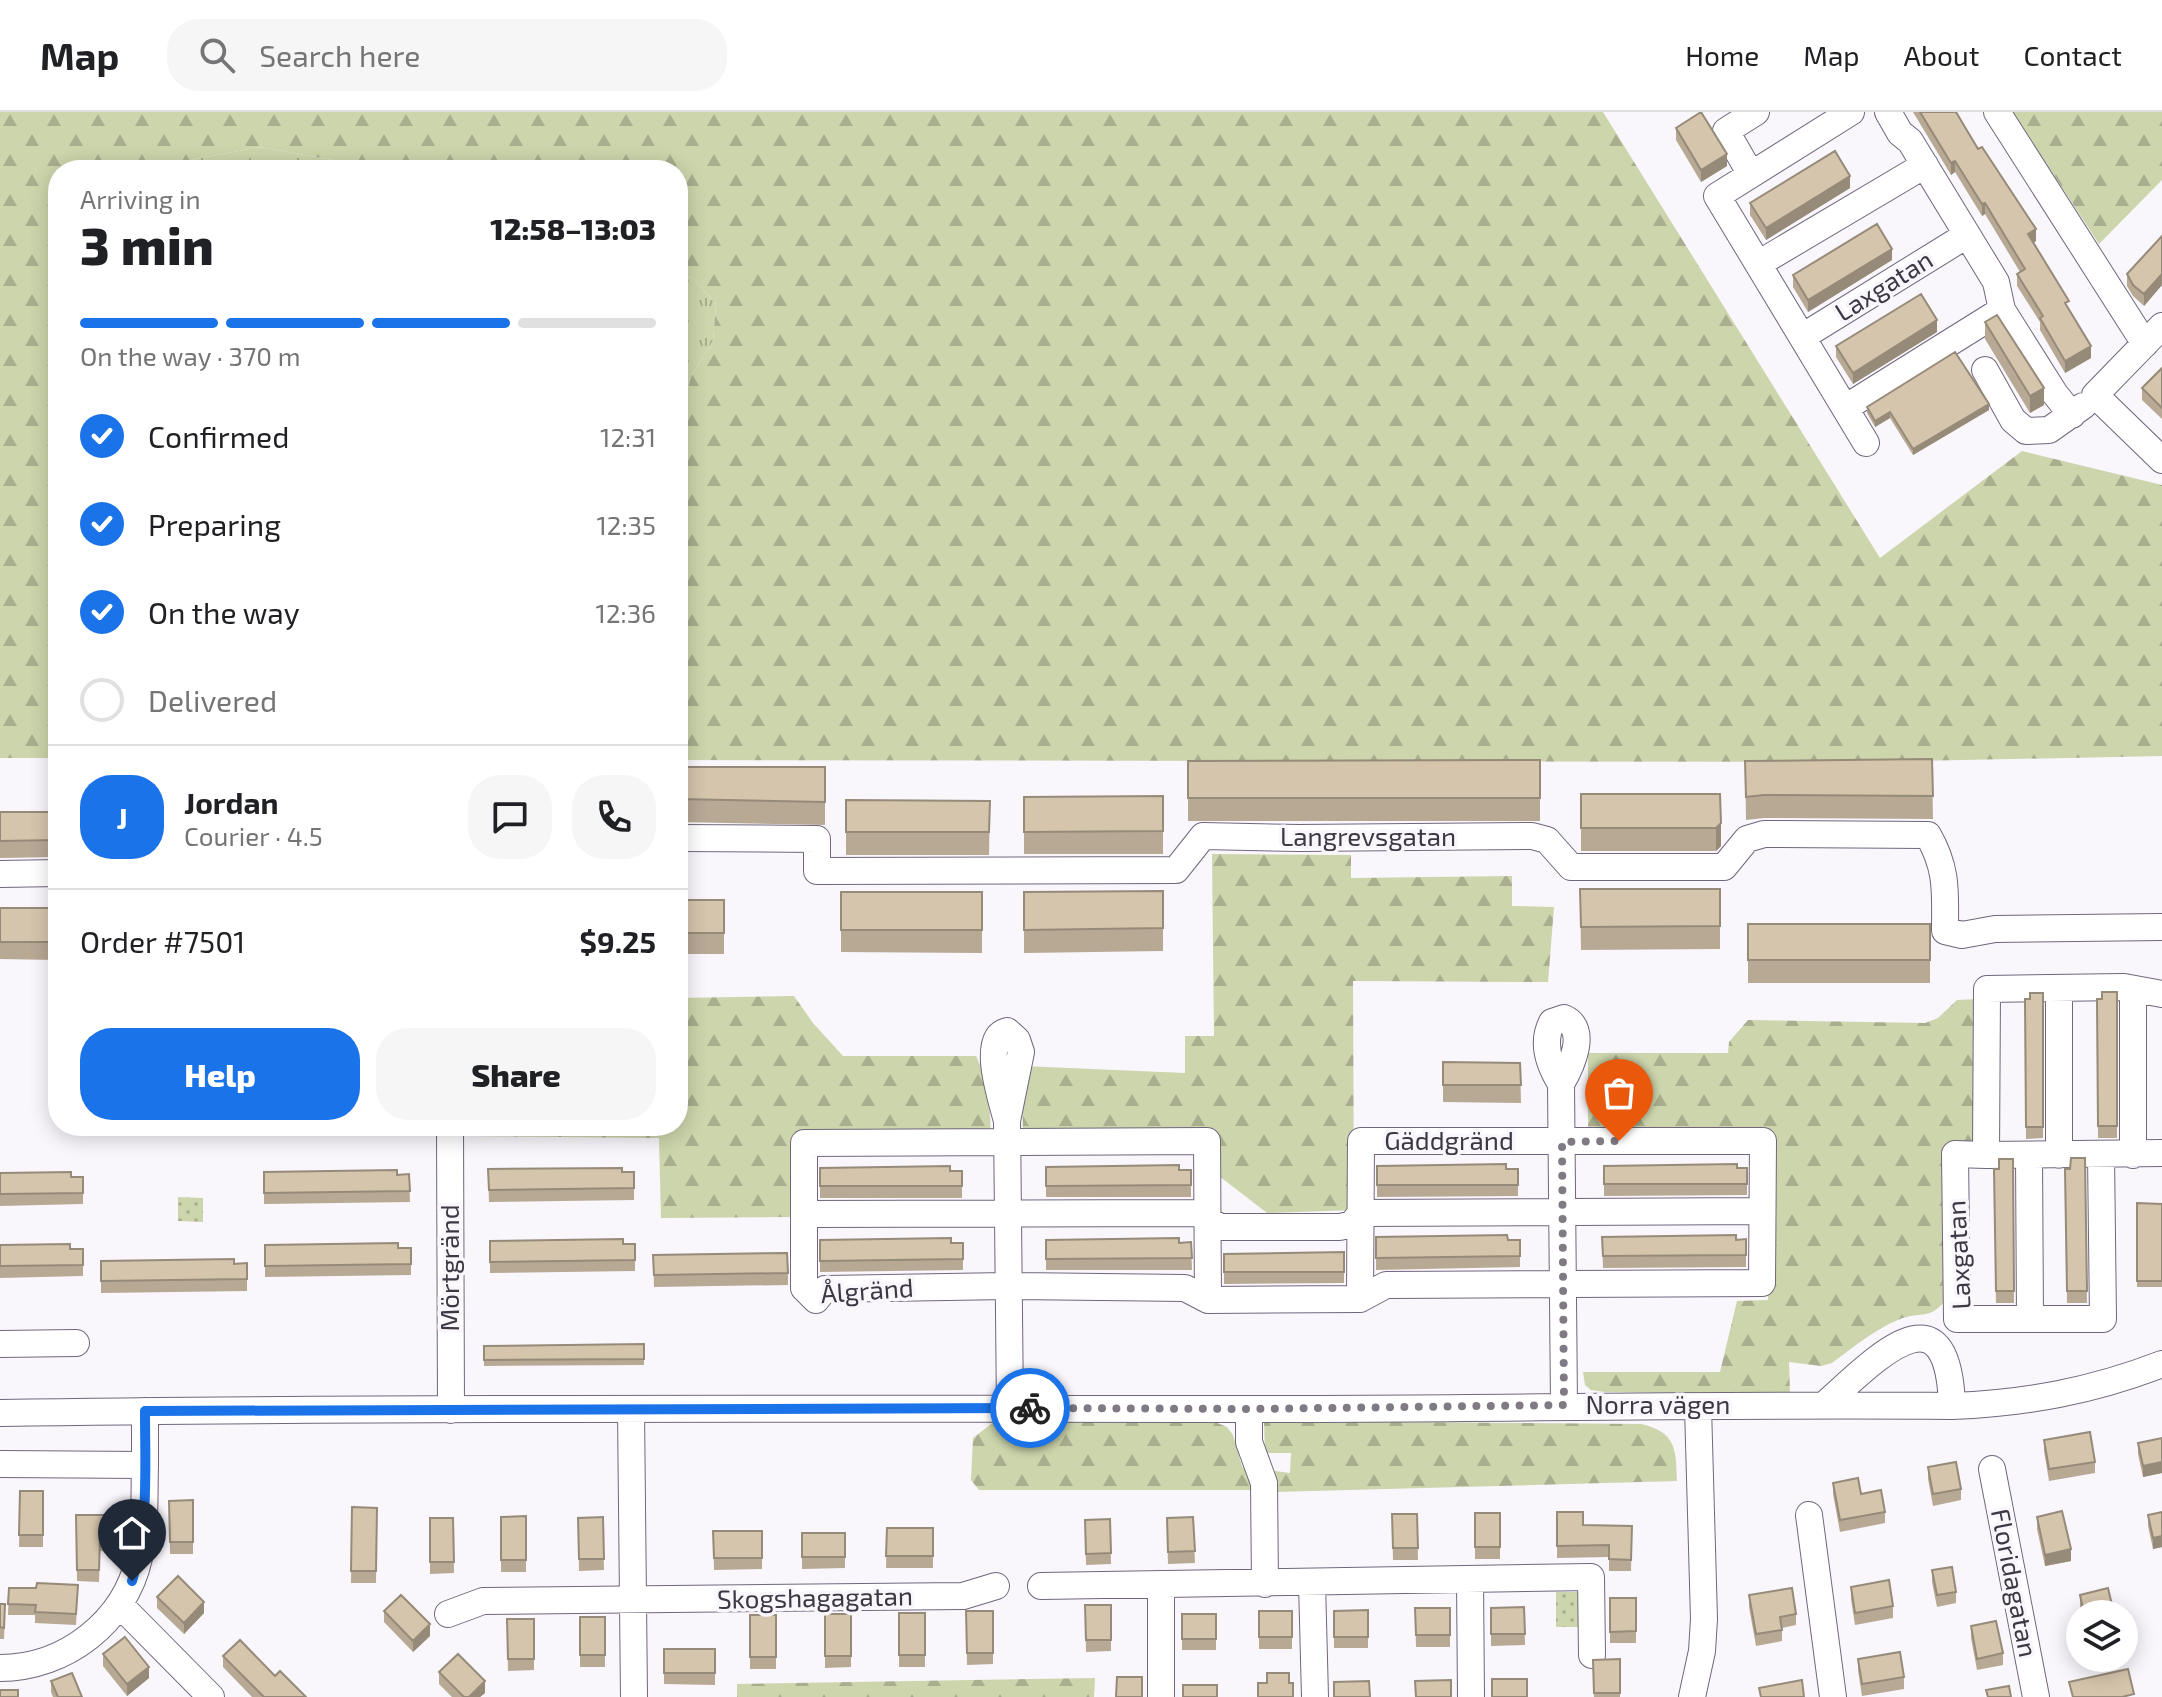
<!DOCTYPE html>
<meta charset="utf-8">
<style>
:root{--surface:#fff;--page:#f6f6f6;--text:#202124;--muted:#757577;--line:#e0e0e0;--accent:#1a73e8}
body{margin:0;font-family:"Exo 2",sans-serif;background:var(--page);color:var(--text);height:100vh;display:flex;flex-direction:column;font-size:30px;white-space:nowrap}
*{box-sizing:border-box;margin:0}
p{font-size:26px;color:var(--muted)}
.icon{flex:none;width:44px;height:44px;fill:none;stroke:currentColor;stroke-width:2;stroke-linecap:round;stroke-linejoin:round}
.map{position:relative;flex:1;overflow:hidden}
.side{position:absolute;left:48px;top:48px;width:640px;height:976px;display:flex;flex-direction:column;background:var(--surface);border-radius:32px;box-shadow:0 4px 20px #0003}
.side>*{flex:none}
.tools{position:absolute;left:2066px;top:1488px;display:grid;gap:16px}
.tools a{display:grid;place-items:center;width:72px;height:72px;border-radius:50%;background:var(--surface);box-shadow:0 4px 20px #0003;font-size:40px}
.pin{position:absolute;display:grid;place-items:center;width:68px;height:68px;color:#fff;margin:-82px -34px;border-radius:50% 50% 50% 0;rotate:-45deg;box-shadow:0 0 8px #0007}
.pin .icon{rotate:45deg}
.courier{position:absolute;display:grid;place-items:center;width:80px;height:80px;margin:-40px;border:6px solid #1a73e8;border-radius:50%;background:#fff;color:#222;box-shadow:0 2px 10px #0007}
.head em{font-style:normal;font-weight:800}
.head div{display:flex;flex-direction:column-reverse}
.head{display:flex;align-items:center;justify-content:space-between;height:136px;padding:0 32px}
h1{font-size:52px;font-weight:800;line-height:60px}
.bar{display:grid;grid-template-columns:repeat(4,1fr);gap:12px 8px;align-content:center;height:96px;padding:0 32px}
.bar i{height:10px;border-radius:6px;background:var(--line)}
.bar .selected{background:var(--accent)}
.bar p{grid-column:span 4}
.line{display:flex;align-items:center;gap:20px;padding:0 32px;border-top:2px solid var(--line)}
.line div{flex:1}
.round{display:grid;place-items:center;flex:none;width:84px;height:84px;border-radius:32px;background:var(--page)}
ol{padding:0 32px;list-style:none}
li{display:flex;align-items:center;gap:24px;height:88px}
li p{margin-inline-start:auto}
li .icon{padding:8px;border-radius:50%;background:var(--accent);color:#fff;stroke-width:4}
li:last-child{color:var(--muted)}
li i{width:44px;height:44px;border:4px solid var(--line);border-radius:50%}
.action{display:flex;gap:16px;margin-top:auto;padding:16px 32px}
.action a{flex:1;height:92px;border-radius:32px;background:var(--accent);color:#fff;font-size:32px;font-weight:800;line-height:92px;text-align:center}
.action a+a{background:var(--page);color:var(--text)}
header{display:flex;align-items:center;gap:48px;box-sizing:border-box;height:112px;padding:0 40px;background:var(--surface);border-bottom:2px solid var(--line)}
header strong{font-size:38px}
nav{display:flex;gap:44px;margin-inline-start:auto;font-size:28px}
.search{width:560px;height:72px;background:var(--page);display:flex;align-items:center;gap:20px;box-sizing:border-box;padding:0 28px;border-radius:32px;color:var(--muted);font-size:30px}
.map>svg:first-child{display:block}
.grass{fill:url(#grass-tufts)}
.forest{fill:url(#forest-firs)}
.park{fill:url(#park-dots)}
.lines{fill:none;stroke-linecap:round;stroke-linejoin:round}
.minor-casing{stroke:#71667d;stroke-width:28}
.minor{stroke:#fff;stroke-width:26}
.wall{fill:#b8a995}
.shaded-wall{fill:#968a79}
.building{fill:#d6c5ad;stroke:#968a79;stroke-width:2}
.done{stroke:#7f7a84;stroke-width:8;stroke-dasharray:0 14.4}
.route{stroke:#1a73e8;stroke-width:10}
.labels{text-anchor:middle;stroke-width:7;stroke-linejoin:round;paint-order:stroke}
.street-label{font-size:26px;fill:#3d3843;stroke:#f9f6fc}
</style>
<header>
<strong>Map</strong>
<div class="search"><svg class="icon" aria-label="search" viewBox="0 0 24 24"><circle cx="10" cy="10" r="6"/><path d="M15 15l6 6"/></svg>Search here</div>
<nav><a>Home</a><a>Map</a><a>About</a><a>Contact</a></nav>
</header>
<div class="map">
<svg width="2162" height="1585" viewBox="0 0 2162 1585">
<defs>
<pattern id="grass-tufts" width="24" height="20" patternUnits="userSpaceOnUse" patternTransform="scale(2)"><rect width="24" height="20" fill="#cdd5ac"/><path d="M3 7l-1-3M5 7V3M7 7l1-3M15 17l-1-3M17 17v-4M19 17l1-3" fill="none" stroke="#a8ae8e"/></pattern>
<pattern id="forest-firs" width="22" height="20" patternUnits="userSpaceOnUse" patternTransform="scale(2)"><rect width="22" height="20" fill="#cdd5ac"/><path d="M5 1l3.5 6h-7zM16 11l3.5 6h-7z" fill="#a8ae8e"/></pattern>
<pattern id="park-dots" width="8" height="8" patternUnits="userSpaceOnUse" patternTransform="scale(2)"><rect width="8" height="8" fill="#cdd5ac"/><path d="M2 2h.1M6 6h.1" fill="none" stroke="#a8ae8e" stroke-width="1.8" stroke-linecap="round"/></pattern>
</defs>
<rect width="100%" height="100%" fill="#f9f6fc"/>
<path class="grass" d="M260 35 389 58H169L179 50Z
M678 163 693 166 716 192 713 229 691 265 678 311Z"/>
<path class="forest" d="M0 0H1603L1880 446 2022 339 2162 373V644L1865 650 678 648V311L691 265 713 229 716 192 693 166 678 163V58H389L260 35 179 50 169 58H58V646H0Z
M2013 0H2162V68L2099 132Z
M1212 742 1351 743V766L1512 764V794L1554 795 1548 870 1353 869 1354 1098 1267 1101 1214 1060 1215 1027 1023 1028 1022 954 1185 961V924H1214Z
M794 884 813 911 843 944H976L988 970 991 1023 797 1026 794 1105 661 1106 659 1026 467 1024 466 1014H678V886Z
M1979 887 1976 1035 1947 1036 1948 1185C1930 1210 1921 1198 1898 1208 1877 1216 1851 1237 1832 1251L1821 1254 1789 1250 1790 1282 1605 1280 1591 1278 1585 1273 1583 1260H1720L1737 1189 1768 1188 1767 1018 1588 1019V941H1728L1729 930 1748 908 1925 911 1938 906 1957 888Z
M995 1309 1215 1310 1227 1315 1233 1323 1242 1354 1250 1365 1251 1378H979L971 1368 973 1326Z
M1264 1309 1641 1312C1676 1320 1676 1337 1677 1369L1275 1380V1359L1290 1361 1291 1341H1265Z
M1095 1566 1094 1585H737V1572Z"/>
<path class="park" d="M178 1085 203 1086V1110L178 1109Z
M1556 1480H1578V1515H1556Z"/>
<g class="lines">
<defs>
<path id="minor" d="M1851 0 1717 84 1866 331
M1888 0 1900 21 1910 29 1996 170 2002 198 2055 282 2072 303
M1997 0 2145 232
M1750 61 1726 19 1756 0
M1758 152 1925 53
M2162 214 2095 283 2162 348
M1802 225 1967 123
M1985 258 2013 308 2026 319 2049 318 2083 294
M1845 296 2002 198
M678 726 817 727V759L1176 758 1203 724 1299 726 1532 724 1547 728 1571 755H1724L1747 727 1764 722 1928 723C1948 758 1945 780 1945 819L1962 823 1995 817 2162 815
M0 762 58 761
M2059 876V1043
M1561 972C1549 953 1541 931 1552 910L1564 906C1589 917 1571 955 1561 972L1564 1293
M1007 1009C1002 989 980 926 1007 919L1017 928 1021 940 1007 1009 1010 1296
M450 1014 451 1298
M1986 1043 2162 1041
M2029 1043 2030 1207
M2101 1043 2103 1207H1957L1955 1042 1986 1043 1987 877 2124 875 2162 882
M2133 1043V877
M804 1102 1197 1101 1220 1115H1340L1352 1112 1361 1101 1762 1099
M1208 1188 1207 1029 804 1031V1176L816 1188 825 1177 1007 1174 1185 1176 1208 1188 1360 1187 1386 1173 1762 1171 1763 1029H1361L1360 1187
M0 1232 76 1231
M1824 1293C1874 1249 1948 1168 1952 1294
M1249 1297V1330L1264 1371 1265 1472
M631 1298 634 1585
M0 1301C415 1295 831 1297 1246 1297 1481 1297 1717 1292 1952 1294 2027 1291 2092 1279 2162 1252
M0 1352 145 1353C144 1383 146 1416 139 1446 125 1510 65 1556 0 1556
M145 1353V1299
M1992 1357 2036 1585
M1809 1403 1833 1585
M1470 1468 1471 1585
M1312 1471 1315 1585
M1161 1472V1585
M1041 1474 1591 1465 1592 1543
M121 1494 211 1585
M448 1502 483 1489 963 1484 996 1474
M1692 1585 1702 1539 1704 1507 1698 1295"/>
</defs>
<use href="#minor" class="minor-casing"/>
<use href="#minor" class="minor"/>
</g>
<path class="wall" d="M1913 0H1956L2036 129 2033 131 2069 197 2091 246 2065 261 2040 218V210L2017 174V162L2020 160 1985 102 1982 104 1955 60 1951 63Z
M1676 16 1727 54 1701 70 1676 28Z
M1850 76 1766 128 1750 103V91Z
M2162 124V173L2144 194 2133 184 2127 174V162Z
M1892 148 1808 200 1793 175V163Z
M1985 210 2044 293 2030 301 1985 227Z
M1937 220 1853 272 1836 245V234Z
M2162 256V307L2142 288V276Z
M1867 295 1989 298 1913 343 1890 306 1875 315 1867 301Z
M1932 647 1933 707 1764 706 1746 708 1745 649Z
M1540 648V709H1188V649Z
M678 655H825V713L678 710Z
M1581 682H1720L1721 734 1716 739H1581Z
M1163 684V742H1024V685Z
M846 688 990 689 989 743H846Z
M0 700H56V745L0 746Z
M1580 777H1720V837L1581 838Z
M1163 779V839L1024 841V780Z
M841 780H982V841L841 840Z
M678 788H724V842H678Z
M0 796H56L55 848 0 847Z
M1748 812H1930V871H1748Z
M2117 880V1026H2098L2097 887H2102Z
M2043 881V1026L2026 1027 2025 887H2030Z
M1443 950 1520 951 1521 991 1443 990Z
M2085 1046 2087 1191H2067L2065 1057H2070Z
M2013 1047 2014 1191H1996L1994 1057H1999Z
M1377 1054 1518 1057V1084L1377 1085Z
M1604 1054 1747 1056V1083L1604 1084Z
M1046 1055 1191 1058V1085H1046Z
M820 1056 962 1059V1086H820Z
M488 1057 634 1060V1088L489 1090Z
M264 1060 409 1062 410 1090 264 1092Z
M0 1061 83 1065V1092L0 1094Z
M2137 1091 2162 1092V1175H2137Z
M1376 1125 1520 1128V1155L1376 1158Z
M1602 1125 1746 1127V1155L1603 1156Z
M820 1128 963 1131V1158L820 1160Z
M1046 1128 1191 1130 1192 1158H1046Z
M490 1129 635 1132V1159L490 1161Z
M0 1133 83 1137V1164L0 1166Z
M265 1133 411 1136V1163L265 1165Z
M1344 1140V1171L1224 1172V1142Z
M653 1143 788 1145V1173L654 1175Z
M101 1149 247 1151V1179L101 1181Z
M644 1232V1253L484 1254V1234Z
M2162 1326V1361L2143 1365 2138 1342V1331Z
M2044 1328 2095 1350V1361L2049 1369 2044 1339Z
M1928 1355 1961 1377V1388L1933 1394 1928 1367Z
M1833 1371 1861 1382 1885 1400V1411L1840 1420 1833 1382Z
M20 1379H43V1435H19Z
M193 1388V1442H170L169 1389Z
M352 1395 377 1396 376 1471H351Z
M1557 1400 1583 1413 1632 1414 1631 1459H1609V1445L1557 1446Z
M2162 1400V1435L2153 1437 2148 1414V1403Z
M1475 1401H1500V1447H1475Z
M1392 1402H1417L1418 1448H1393Z
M76 1403H112V1440L100 1439 99 1470 77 1469Z
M526 1404V1460H501V1405Z
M603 1405 604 1458 579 1459 578 1406Z
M1193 1405 1195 1451 1168 1452 1167 1406Z
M2037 1405 2071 1449 2045 1454 2037 1417Z
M430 1406H453L454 1461 430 1462Z
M1110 1407 1111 1452 1086 1453 1085 1408Z
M887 1416H933V1456H886Z
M713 1419H762V1457L714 1458Z
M802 1421H845V1456L802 1457Z
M1932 1458 1956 1480V1491L1937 1495 1932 1470Z
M78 1473 76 1513 35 1511V1503H8L9 1476H36Z
M1851 1475 1893 1494V1506L1855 1513 1851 1487Z
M1749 1483 1796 1502V1513L1782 1516V1529L1756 1534 1749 1495Z
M2080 1483 2113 1502H2082L2080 1495Z
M157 1485 204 1501 184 1522 157 1496Z
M1610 1486H1636V1531H1610Z
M0 1492H5L4 1527H0Z
M1085 1493H1111V1539L1086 1540Z
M1524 1495 1525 1533 1491 1534V1496Z
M1415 1496H1450V1535H1416Z
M1368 1498V1536H1334V1499Z
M384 1499 430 1524 413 1540 384 1510Z
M966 1499H993V1552L967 1553Z
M1259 1499H1292V1537H1259Z
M899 1501H925V1555H899Z
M825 1502H851V1555L825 1556Z
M1182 1502H1216V1538H1182Z
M750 1503H776V1557H750Z
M580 1505H605V1555H580Z
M507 1507H534V1558L508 1559Z
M1971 1514 2003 1541V1553L1977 1558 1971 1526Z
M664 1537H715V1573L664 1572Z
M103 1542 149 1566 127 1584 103 1554Z
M223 1544 275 1564 306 1585H252L223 1555Z
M1620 1547V1585H1594L1593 1548Z
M1858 1547 1904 1565V1577L1862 1584 1858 1558Z
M439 1560 485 1581 480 1585H452L439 1572Z
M51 1569 82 1585H53L51 1580Z"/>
<path class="shaded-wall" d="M1727 42V54L1701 70V58Z
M1955 49V60L1951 63V51Z
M1850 64V76L1766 128V116Z
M1985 91V102L1982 104V92Z
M2036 117V129L2028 134V122Z
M1892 137V148L1808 200V188Z
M2162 162V173L2144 194V182Z
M1937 208V220L1853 272V261Z
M2091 234V246L2065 261V249Z
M2044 276V293L2030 301V284Z
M1989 292V298L1913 343V337Z
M1890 300V306L1875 315V309Z
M1721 711V734L1716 739V716Z
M2162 1350V1361L2143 1365V1354Z
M2162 1424V1435L2153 1437V1426Z
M2071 1437V1449L2045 1454V1443Z
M204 1490V1501L184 1522V1511Z
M2113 1497V1502H2090Z
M430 1512V1524L413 1540V1529Z
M149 1555V1566L127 1584V1572Z
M485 1569V1581L480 1585H469Z"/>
<path class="building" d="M1701 0 1727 42 1701 58 1676 16Z
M1920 0H1956L1978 37 1982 35 2036 117 2028 122 2069 189 2065 191 2091 234 2065 249 2040 206 2043 204 2017 162 2025 157 1985 91 1982 92 1955 49 1951 51Z
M1835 39 1850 64 1766 116 1750 91Z
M1877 112 1892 137 1808 188 1793 163Z
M2162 124V162L2144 182 2133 173 2127 162Z
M1921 182 1937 208 1853 261 1836 234Z
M1997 203 2044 276 2030 284 1985 210Z
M1955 240 1989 292 1913 337 1890 300 1875 309 1867 295Z
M2162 256V296L2142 276Z
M1932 647 1933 684 1764 683 1746 685 1745 649Z
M1540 648V686H1188V649Z
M678 655H825V690L678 687Z
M1581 682H1720L1721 711 1716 716H1581Z
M1163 684V719L1024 720V685Z
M846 688 990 689 989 720H846Z
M0 700H56V728L0 729Z
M1580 777H1720V814L1581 815Z
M1163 779V816L1024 818V780Z
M841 780H982V818H841Z
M678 788H724V821H678Z
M0 796H56L55 830H0Z
M1748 812H1930V848H1748Z
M2102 880H2117V1014H2098L2097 887H2102Z
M2030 881H2043V1015H2026L2025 887H2030Z
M1443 950 1520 951 1521 973H1443Z
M2071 1046H2085L2087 1179H2067L2065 1057H2070Z
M1999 1047H2013L2014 1179H1996L1994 1057H1999Z
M1506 1052V1057H1518V1073H1377V1054Z
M1737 1052V1056H1747V1072H1604V1054Z
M1179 1053V1058H1191V1073L1046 1074V1055Z
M950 1054V1059H962V1074H820V1056Z
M622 1056V1060H634V1076L489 1078 488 1057Z
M397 1058V1063L409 1062 410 1079 264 1081V1060Z
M71 1060V1065H83V1081L0 1082V1061Z
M2137 1091 2162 1092V1169H2137Z
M1507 1123 1508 1128H1520V1144L1376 1146V1125Z
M1736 1123V1128L1746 1127V1143L1603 1144 1602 1125Z
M951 1126V1131H963V1147L820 1149V1128Z
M1179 1126V1131L1191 1130 1192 1146 1046 1147V1128Z
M623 1127V1132H635V1148L490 1150V1129Z
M398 1131V1136H411V1152L265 1154V1133Z
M70 1132V1137H83V1153L0 1154V1133Z
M1344 1140V1160H1224V1142Z
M787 1141 788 1161 654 1163 653 1143Z
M234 1147V1152L247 1151V1167L101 1169V1149Z
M644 1232V1247L484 1248V1234Z
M2090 1320 2095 1350 2049 1357 2044 1328Z
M2162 1326V1350L2143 1354 2138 1331Z
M1956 1350 1961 1377 1933 1382 1928 1355Z
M1858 1366 1861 1382 1881 1378 1885 1400 1840 1408 1833 1371Z
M20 1379H43V1423H19Z
M193 1388V1430H170L169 1389Z
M352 1395 377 1396 376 1459H351Z
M2062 1399 2071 1437 2045 1443 2037 1405Z
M1557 1400H1583V1413L1632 1414 1631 1448 1609 1447V1433L1557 1434Z
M2162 1400V1424L2153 1426 2148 1403Z
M1475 1401H1500V1435H1475Z
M1392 1402H1417L1418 1436H1393Z
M76 1403H112V1428H100L99 1458H77Z
M526 1404V1448H501V1405Z
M603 1405 604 1447H579L578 1406Z
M1193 1405 1195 1439 1168 1440 1167 1406Z
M430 1406H453L454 1450H430Z
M1110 1407 1111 1441 1086 1442 1085 1408Z
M887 1416H933V1444H886Z
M713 1419H762V1446H714Z
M802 1421H845V1445H802Z
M1952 1455 1956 1480 1937 1483 1932 1458Z
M178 1464 204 1490 184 1511 157 1485Z
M1889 1468 1893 1494 1855 1501 1851 1475Z
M37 1471 78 1473 76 1502 35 1500 36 1493 8 1492 9 1476H36Z
M1792 1476 1796 1502 1780 1505 1782 1518 1756 1522 1749 1483Z
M2108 1476 2113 1497 2090 1502H2084L2080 1483Z
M401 1483 430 1512 413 1529 384 1499Z
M1610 1486H1636V1519L1610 1520Z
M0 1492H5L4 1516 0 1515Z
M1085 1493H1111V1528H1086Z
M1524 1495 1525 1522H1491V1496Z
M1415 1496H1450V1523H1416Z
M1368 1498V1525H1334V1499Z
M966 1499H993V1541H967Z
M1259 1499H1292V1525H1259Z
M899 1501H925V1543H899Z
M825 1502H851V1544H825Z
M1182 1502H1216V1527H1182Z
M750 1503H776V1545H750Z
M580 1505H605V1543H580Z
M507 1507H534V1547H508Z
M1996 1509 2003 1541 1977 1547 1971 1514Z
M125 1525 149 1555 127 1572 103 1542Z
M240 1528 275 1564 280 1559 306 1585H264L223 1544Z
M664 1537H715V1561H664Z
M1900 1540 1904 1565 1862 1572 1858 1547Z
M458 1542 485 1569 469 1585H464L439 1560Z
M1620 1547V1581H1594L1593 1548Z
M2128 1557 2134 1582 2122 1585H2073L2069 1570Z
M72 1561 82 1585H58L51 1569Z
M1267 1561H1289V1571H1293V1585H1258V1571H1267Z
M1117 1565H1142V1585H1116Z
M1492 1567H1527V1585H1492Z
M1451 1568V1585H1416L1415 1569Z
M1802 1568 1804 1585H1761L1759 1576Z
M1369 1569 1370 1585H1334V1570Z
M1183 1573H1217V1585H1183Z
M2009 1574 2011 1585H1988L1986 1578Z
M0 1578H18V1585H0Z"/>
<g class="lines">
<path class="done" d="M1030 1296 1249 1297 1564 1293 1562 1030 1619 1029"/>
<path class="route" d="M132 1469C149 1414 145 1355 145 1299L1030 1296"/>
</g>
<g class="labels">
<g class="street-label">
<text transform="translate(1884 174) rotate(-32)" y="9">Laxgatan</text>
<text x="1368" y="734">Langrevsgatan</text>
<text x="1449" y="1038">Gäddgränd</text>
<text transform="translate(1959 1143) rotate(-93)" y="9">Laxgatan</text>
<text transform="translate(450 1156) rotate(-90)" y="9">Mörtgränd</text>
<text transform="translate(867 1179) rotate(-4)" y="9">Ålgränd</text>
<text x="1658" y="1302">Norra vägen</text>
<text transform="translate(2014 1471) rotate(79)" y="9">Floridagatan</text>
<text transform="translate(815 1486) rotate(-1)" y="9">Skogshagagatan</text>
</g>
</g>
</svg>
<div class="tools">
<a><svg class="icon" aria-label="layers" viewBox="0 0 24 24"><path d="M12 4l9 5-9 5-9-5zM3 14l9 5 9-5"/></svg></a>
</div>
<div class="pin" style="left:1619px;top:1029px;background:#ea580c"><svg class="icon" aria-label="bag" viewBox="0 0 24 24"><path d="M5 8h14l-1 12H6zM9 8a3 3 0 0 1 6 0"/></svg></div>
<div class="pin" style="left:132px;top:1469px;background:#1f2937"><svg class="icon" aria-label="home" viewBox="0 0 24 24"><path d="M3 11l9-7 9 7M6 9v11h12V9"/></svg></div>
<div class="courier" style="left:1030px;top:1296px"><svg class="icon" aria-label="bike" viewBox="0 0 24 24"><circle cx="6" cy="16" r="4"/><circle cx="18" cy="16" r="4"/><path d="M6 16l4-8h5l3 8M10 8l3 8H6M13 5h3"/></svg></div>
<section class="side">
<div class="head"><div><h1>3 min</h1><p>Arriving in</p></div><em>12:58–13:03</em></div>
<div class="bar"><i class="selected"></i><i class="selected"></i><i class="selected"></i><i></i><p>On the way · 370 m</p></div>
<ol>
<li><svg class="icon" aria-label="check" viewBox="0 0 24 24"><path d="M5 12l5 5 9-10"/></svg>Confirmed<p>12:31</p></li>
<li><svg class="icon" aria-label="check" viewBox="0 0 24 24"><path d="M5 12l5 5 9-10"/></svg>Preparing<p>12:35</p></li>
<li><svg class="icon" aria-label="check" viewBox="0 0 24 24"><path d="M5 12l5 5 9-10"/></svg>On the way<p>12:36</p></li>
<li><i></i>Delivered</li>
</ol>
<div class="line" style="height:144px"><b class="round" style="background:var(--accent);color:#fff">J</b><div><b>Jordan</b><p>Courier · 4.5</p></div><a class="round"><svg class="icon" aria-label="chat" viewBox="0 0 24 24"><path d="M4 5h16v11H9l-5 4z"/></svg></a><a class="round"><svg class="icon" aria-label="phone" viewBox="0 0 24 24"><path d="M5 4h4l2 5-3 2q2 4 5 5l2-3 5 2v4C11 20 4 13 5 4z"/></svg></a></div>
<div class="line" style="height:104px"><div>Order #7501</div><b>$9.25</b></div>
<div class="action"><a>Help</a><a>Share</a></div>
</section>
</div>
